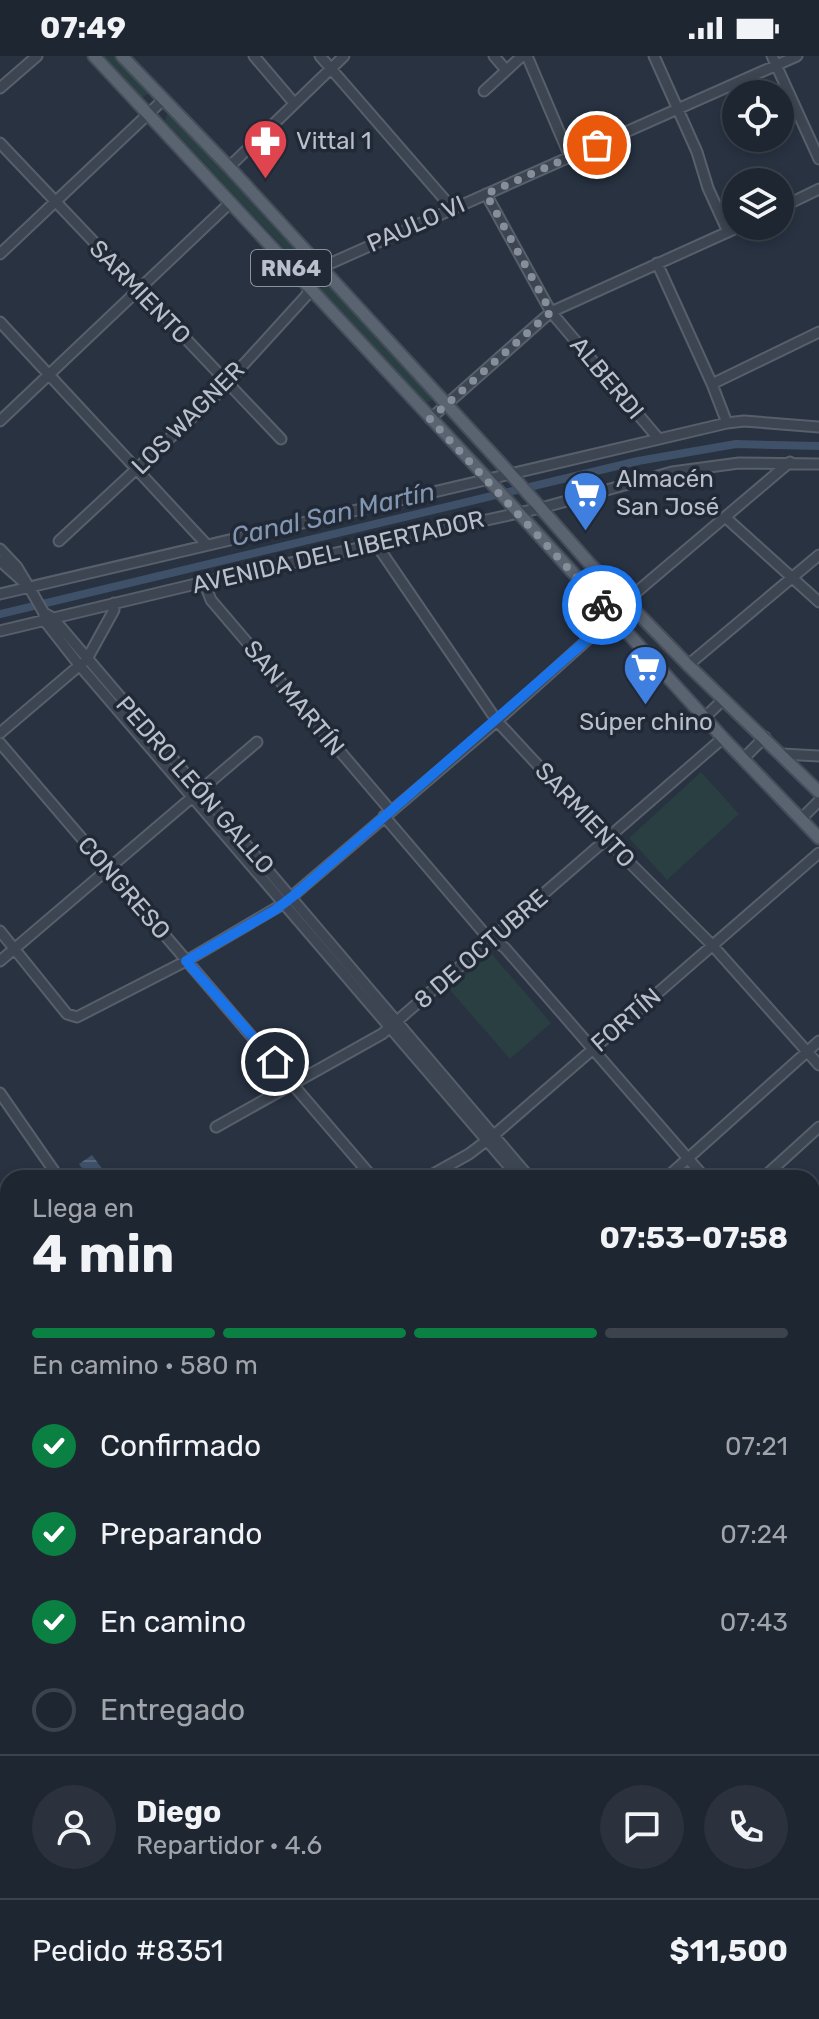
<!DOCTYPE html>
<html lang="es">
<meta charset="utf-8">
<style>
:root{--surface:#1e2631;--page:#2b323d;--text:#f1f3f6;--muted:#a1a5ab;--line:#3c434d;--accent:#0b8043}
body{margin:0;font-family:Rubik,sans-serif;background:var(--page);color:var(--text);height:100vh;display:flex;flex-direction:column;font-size:30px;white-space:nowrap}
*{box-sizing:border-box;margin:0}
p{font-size:26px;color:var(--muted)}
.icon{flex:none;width:44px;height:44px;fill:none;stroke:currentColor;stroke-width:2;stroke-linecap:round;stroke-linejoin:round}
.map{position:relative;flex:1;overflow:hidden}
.drawer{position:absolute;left:0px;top:1114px;width:820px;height:850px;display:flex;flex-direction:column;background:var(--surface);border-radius:24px 24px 0 0;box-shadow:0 4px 12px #0003,0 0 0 2px var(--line)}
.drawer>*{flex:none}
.fabs{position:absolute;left:722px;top:24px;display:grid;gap:16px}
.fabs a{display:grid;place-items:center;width:72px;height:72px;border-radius:50%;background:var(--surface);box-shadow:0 4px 12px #0003,0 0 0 2px var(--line);font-size:40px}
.pin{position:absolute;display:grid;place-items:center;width:68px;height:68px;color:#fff;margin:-34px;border:4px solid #fff;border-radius:50%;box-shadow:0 2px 8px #0007}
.courier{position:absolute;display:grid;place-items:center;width:80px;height:80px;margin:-40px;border:6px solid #1a73e8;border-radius:50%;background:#fff;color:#222;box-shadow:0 2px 10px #0007}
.headline em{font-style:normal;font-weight:700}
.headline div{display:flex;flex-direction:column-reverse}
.headline{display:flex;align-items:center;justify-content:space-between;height:136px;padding:0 32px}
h1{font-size:52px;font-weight:700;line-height:60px}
.bar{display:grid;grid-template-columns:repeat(4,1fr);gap:12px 8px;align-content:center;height:96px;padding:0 32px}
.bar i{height:10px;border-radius:6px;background:var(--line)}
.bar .on{background:var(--accent)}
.bar p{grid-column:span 4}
.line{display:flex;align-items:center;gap:20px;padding:0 32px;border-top:2px solid var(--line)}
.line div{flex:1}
.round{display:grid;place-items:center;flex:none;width:84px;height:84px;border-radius:42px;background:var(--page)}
ol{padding:0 32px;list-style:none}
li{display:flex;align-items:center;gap:24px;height:88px}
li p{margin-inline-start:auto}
li .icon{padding:8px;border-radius:50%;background:var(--accent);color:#fff;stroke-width:4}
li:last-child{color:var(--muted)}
li i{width:44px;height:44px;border:4px solid var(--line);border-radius:50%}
.status{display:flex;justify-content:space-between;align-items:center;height:56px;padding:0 40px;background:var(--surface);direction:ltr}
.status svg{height:22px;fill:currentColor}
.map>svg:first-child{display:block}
.grass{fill:#2a3f42}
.water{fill:url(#water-rules)}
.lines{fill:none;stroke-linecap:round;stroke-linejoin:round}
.stream{stroke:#3f5069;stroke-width:2}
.canal{stroke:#3f5069;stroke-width:8}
.minor-casing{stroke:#575f6b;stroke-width:13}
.major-casing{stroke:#464d5a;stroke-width:15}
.minor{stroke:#3c4551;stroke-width:9}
.major{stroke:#5a6471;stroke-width:11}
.done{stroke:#868e9b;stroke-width:8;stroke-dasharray:0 14.4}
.route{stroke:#1a73e8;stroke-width:10}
.labels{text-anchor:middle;stroke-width:7;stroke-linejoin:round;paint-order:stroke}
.shield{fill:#212936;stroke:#8b939e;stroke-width:2}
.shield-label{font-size:22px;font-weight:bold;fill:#b9c0cb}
.poi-label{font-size:24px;fill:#b9c0cb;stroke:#212936;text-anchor:start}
.street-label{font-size:24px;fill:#b9c0cb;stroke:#212936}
.water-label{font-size:26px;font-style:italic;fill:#8296b1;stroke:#212936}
</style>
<div class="status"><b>07:49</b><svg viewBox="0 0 49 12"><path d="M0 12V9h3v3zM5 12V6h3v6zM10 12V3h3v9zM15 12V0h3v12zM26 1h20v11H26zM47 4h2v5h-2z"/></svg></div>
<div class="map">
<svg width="819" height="1963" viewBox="0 0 819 1963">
<defs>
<pattern id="water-rules" width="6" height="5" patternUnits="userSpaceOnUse" patternTransform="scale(2)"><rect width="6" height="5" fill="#3f5069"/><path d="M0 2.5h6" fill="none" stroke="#59677d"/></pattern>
</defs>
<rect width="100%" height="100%" fill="#283241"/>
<path class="grass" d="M103 0H116L148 34V38L141 42Z
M167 58H171L302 197V201L299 205 295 204 165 65Z
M323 227H327L434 343 426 347 320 234Z
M701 716 739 758 667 824 629 782Z
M491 897 551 967 510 1003 449 933Z"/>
<path class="water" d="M92 1099 109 1122H89L79 1108Z"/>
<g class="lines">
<path class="stream" d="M812 1481 819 1475
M273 1963 281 1956"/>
<path class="canal" d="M0 558 638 405 736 388 819 390"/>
<defs>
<path id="minor" d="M254 0 294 47
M320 0 452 152
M494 0 506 14
M527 0 570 101
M654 0 697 96 708 132 728 176
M772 0 819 103
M0 32 37 0
M484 35 522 0
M0 87 281 383
M229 111 344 0
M486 138 551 256 658 382
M780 152 819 133
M0 198 163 44
M657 207 712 328 727 367
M0 266 207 489
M712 328 819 276
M430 363 551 256 741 170
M0 365 231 146
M725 461 819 546
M59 485 214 341 306 240 320 212 797 0
M376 488 497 665 607 784 713 890 819 1009
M0 493 17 511 29 531 0 505
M204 526 211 544 390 754
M29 531 44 557
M0 538 727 367 744 365 819 371
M0 575 204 526 541 452 672 416 739 407 819 408
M688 609 819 499
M704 662 724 643
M0 677 87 603 114 554V547
M0 687 373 1122
M782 698 819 700
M743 703 765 681
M384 760 484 877 505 892 705 1122
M801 763 819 745
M0 875 67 958 77 961 186 905 283 848 497 665 613 561 626 545 790 406
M0 905 257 686
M0 1037 59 1122
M216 1071 382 978 723 682
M426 1122 469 1098 494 1079 819 797
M519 1122 80 610 44 564V557L53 562 530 1122
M666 1122 819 985
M763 1122 819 1071
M812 1255 819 1263
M812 1312 819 1306
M0 1380 8 1377
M0 1422 8 1419
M0 1452 8 1461
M812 1453 818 1460 819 1467
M0 1604 8 1597
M812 1642 819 1651
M0 1757 8 1750
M812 1772 819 1765
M812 1834 819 1842
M0 1880 8 1889
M0 1921 8 1913
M812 1928 819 1921
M69 1956 76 1963
M437 1956 443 1963
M599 1956 605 1963
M731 1956 737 1963
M89 1963 97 1956
M528 1963 535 1956
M772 1963 780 1956"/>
<path id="major" d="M94 0 496 432 723 682 819 782
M122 0 229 111 516 424 589 507 688 609 819 736
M812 1178H819
M812 1189 819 1190
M0 1400 8 1397
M0 1409 8 1406
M812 1465 819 1459
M812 1496 819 1489
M0 1664 8 1673
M258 1963 266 1956
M286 1963 294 1956"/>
</defs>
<use href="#minor" class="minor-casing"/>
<use href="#major" class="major-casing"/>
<use href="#minor" class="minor"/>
<use href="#major" class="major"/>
</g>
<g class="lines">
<path class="done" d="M597 89 486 138 551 256 430 363 602 549"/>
<path class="route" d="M275 1006 186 905 275 854 292 841 613 561 602 549"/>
</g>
<defs>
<symbol id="pharmacy-pin" viewBox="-11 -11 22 30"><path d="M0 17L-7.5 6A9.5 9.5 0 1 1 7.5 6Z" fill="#e0444e" stroke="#212936"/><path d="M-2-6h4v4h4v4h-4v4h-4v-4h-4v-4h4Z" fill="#fff"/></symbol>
<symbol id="supermarket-pin" viewBox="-11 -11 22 30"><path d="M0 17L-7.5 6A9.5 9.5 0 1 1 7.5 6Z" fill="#3f7fe0" stroke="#212936"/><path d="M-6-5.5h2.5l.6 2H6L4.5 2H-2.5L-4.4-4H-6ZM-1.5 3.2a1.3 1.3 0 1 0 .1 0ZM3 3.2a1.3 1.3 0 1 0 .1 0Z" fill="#fff"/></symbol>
</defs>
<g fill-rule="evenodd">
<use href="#pharmacy-pin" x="240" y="60" width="51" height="69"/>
<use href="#supermarket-pin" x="560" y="412" width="51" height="69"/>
<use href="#supermarket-pin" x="620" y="586" width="51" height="69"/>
</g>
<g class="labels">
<rect class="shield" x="251" y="194" width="80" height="36" rx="6"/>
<g class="shield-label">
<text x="291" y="220">RN64</text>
</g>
<g class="poi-label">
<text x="296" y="93">Vittal 1</text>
<text x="616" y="431">Almacén<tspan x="616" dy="28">San José</tspan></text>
<text x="646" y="674" text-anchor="middle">Súper chino</text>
</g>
<g class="street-label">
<text transform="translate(416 168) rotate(-24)" y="8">PAULO VI</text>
<text transform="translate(140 236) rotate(46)" y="8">SARMIENTO</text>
<text transform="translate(607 322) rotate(50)" y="8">ALBERDI</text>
<text transform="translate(188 362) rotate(-45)" y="8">LOS WAGNER</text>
<text transform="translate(338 496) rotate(-13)" y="8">AVENIDA DEL LIBERTADOR</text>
<text transform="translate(294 642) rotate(50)" y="8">SAN MARTÍN</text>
<text transform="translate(195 729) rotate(49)" y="8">PEDRO LEÓN GALLO</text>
<text transform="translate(585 759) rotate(47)" y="8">SARMIENTO</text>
<text transform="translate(124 832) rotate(49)" y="8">CONGRESO</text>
<text transform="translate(481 893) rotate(-41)" y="8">8 DE OCTUBRE</text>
<text transform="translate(626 964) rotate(-41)" y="8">FORTÍN</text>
</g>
<g class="water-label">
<text transform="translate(333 458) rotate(-13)" y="9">Canal San Martín</text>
</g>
</g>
</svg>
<div class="fabs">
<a><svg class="icon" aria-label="locate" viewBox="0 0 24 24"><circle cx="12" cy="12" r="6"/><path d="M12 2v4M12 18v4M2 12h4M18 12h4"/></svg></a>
<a><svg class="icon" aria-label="layers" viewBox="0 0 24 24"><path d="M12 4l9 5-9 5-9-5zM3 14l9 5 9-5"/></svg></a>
</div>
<div class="pin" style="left:597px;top:89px;background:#ea580c"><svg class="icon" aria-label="bag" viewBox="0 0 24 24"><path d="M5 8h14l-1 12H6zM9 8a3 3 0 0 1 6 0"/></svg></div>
<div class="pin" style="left:275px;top:1006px;background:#1f2937"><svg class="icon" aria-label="home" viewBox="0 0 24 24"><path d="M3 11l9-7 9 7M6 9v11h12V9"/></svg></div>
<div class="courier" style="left:602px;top:549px"><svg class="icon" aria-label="bike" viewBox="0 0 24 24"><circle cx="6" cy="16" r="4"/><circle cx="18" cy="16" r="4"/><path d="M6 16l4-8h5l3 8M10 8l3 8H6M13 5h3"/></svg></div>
<section class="drawer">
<div class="headline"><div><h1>4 min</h1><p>Llega en</p></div><em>07:53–07:58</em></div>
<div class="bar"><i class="on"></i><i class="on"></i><i class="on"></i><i></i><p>En camino · 580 m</p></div>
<ol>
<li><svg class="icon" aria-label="check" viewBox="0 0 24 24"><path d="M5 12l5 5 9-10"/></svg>Confirmado<p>07:21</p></li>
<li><svg class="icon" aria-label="check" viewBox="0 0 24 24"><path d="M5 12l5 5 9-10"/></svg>Preparando<p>07:24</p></li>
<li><svg class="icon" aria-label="check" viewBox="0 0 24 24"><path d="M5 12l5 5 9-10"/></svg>En camino<p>07:43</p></li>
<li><i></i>Entregado</li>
</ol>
<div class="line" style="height:144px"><a class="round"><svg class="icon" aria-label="person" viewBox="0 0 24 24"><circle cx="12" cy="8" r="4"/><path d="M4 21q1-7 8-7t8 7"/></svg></a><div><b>Diego</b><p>Repartidor · 4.6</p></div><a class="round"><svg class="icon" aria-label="chat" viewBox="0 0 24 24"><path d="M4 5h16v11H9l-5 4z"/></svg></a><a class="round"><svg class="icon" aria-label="phone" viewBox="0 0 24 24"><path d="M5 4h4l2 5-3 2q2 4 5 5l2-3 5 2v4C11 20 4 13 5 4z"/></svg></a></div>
<div class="line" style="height:104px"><div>Pedido #8351</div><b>$11,500</b></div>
</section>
</div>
